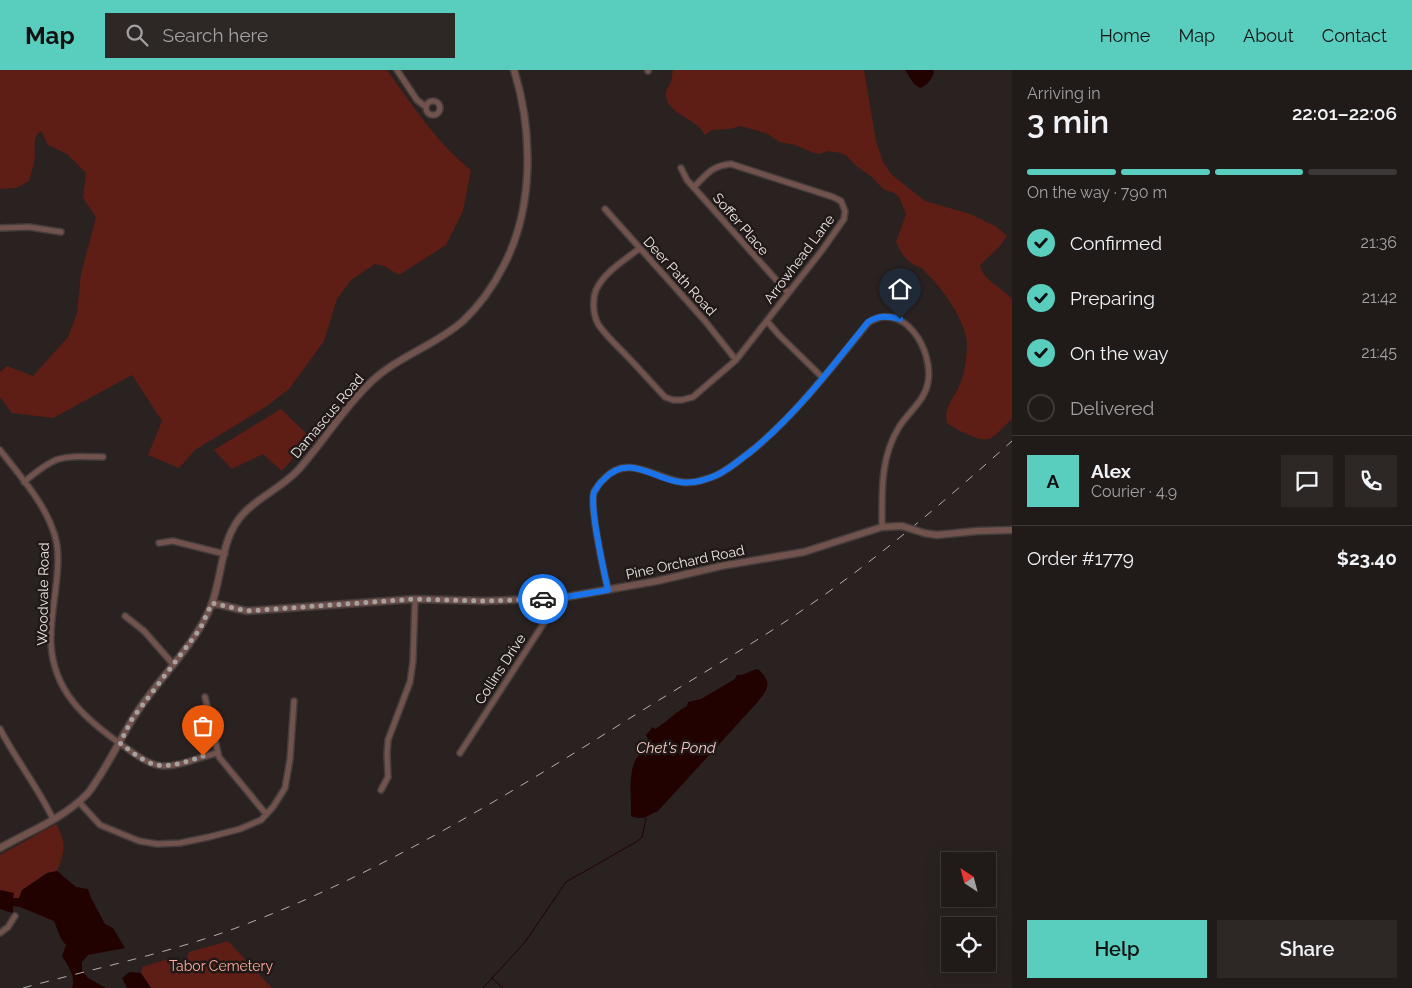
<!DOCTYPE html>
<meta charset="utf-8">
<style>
:root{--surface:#201a19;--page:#2d2726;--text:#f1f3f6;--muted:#a2a1a2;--line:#3d3838;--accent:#59cebe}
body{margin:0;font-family:Raleway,sans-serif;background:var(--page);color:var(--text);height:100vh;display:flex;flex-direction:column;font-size:19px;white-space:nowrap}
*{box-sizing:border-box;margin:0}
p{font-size:16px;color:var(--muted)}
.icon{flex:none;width:28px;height:28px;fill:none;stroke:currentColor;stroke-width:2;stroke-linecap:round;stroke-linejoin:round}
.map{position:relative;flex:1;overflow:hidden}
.panel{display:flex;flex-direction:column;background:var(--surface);width:400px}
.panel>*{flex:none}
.needle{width:32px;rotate:324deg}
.tools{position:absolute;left:941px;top:782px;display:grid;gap:10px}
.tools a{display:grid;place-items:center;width:55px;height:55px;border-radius:0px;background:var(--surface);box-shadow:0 5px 20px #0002,0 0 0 1px var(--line);font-size:25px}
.pin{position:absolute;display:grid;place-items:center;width:42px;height:42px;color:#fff;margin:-51px -21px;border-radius:50% 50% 50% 0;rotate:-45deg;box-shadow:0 0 5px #0007}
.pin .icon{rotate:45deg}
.courier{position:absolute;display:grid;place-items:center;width:50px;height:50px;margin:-25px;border:4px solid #1a73e8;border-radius:50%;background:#fff;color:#222;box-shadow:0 1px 6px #0007}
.overview em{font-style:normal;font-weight:600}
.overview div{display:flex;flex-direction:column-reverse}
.overview{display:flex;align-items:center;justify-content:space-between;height:85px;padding:0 15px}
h1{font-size:32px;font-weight:600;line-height:38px}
.bar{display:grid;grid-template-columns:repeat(4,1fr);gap:8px 5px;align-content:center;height:60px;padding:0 15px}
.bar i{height:6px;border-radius:4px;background:var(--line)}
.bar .current{background:var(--accent)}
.bar p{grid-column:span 4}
.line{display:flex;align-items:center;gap:12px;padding:0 15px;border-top:1px solid var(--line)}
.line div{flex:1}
.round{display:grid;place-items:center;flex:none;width:52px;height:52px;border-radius:0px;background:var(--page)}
ol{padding:0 15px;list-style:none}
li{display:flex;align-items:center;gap:15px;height:55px}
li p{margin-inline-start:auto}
li .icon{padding:5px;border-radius:50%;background:var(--accent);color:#111;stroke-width:4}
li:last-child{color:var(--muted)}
li i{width:28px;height:28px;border:2px solid var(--line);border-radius:50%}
.action{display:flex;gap:10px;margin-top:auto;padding:10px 15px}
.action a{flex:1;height:58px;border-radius:0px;background:var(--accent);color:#111;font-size:20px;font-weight:600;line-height:58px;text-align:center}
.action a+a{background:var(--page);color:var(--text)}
header{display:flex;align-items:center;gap:30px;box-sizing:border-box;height:70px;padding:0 25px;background:var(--accent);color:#111}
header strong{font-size:24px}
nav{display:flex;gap:28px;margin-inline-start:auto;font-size:18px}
.search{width:350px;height:45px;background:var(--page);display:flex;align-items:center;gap:12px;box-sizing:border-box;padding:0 18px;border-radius:0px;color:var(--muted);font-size:19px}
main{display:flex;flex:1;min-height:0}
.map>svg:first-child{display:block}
.green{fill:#5e1d15}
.water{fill:#210201}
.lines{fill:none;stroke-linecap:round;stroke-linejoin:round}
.stream{stroke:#210201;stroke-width:1}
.minor-casing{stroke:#453d3c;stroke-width:8}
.tertiary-casing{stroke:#453d3c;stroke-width:9}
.minor{stroke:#72524c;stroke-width:5}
.tertiary{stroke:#72524c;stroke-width:6}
.rail{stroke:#b3adac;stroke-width:1;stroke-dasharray:9 9;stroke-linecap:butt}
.tertiary-bridge-casing{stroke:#453d3c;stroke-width:9;stroke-linecap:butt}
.tertiary-bridge{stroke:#72524c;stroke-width:6}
.done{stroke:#a7a1a0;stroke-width:5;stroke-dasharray:0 9}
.route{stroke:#1a73e8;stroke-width:6}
.labels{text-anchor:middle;stroke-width:5;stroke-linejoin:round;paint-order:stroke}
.street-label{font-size:14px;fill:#ebe6e5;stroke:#201917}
.park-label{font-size:14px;fill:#ffaa9c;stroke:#201917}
.water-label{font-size:15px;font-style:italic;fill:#f5c9c1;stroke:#201917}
</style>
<header>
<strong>Map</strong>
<div class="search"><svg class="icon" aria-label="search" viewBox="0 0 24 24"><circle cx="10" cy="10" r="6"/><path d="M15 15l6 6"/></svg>Search here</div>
<nav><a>Home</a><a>Map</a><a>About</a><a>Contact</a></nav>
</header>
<main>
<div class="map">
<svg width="1012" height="918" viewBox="0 0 1012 918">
<rect width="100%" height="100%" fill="#2a2221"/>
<path class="green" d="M0 0H387C412 35 437 73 471 100L463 141 446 175 399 205 384 196 375 194 351 210 337 229 324 271 289 319 267 336 195 380 179 398 148 385 162 351 132 305 53 348 12 343 0 327V302L7 296 33 306 68 267 77 243 81 204 96 147 83 128 86 103 67 84 48 75 41 61C32 67 35 78 35 87 34 95 31 103 29 111L16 118 0 119Z
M673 0H864L876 71 883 92 891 104 925 131 970 144 997 157 1007 166 999 177 980 195C983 211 1002 217 1012 229V349C1005 355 999 363 991 368 981 374 956 359 947 353 943 336 955 328 960 314 965 303 967 285 967 273 966 252 942 217 927 204 925 202 924 200 922 198 922 198 915 195 915 195 905 190 901 182 896 172L906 144 899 127 894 123 883 119 872 107 856 96 848 87 841 83 828 81 820 84 814 83 795 75 779 72 768 64 741 56 729 59 712 60 705 65C695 46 665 45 666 23 666 19 669 16 671 12 672 8 672 4 673 0Z
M281 339 311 368 282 401 263 384 232 399 214 380Z
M56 754C67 772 65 782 57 801L47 803 23 820 19 828H13L12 824 0 820V785Z
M228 871 272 918H151L141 903 142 897 168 889 173 893 184 895 189 882Z"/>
<path class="water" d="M905 0H933L934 2C932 9 928 15 920 18L914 14Z
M758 599C775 614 766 621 755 635L658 741C646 746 645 751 631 746 632 728 625 689 645 681L649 672 646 665 653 657 655 659C667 652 675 642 687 636L688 632 701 629 735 609 737 605C743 606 751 600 758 599Z
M57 801 76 817 88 819 91 828 105 854 113 858 125 878 88 885 82 892V901L88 908 106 918H72C76 906 68 896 62 886L66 875 61 869 54 851 20 837 13 836V843L0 839V820L14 823 13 828H19L22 820 47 803Z
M130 902 141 903 151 918H127L122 908Z"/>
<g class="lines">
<path class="stream" d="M492 908 503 918
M483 918 525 872 566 812 636 772 642 767 646 748"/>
<defs>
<path id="minor" d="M397 0 417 30 426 37
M648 0V1
M426 38a7 7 0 1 1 14 0a7 7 0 1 1-14 0Z
M681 98 687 110 788 223
M605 139 705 251 736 290
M0 158 29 157 61 162
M640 178C625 190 604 202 596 220 592 230 593 244 598 254 604 263 613 272 621 280 636 295 650 311 665 327L673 330H682L693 327 736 290 823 179 844 149 845 141 841 131 833 127 731 94C711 96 707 104 694 117
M767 251 779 265 823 308
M0 380C20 406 44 432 54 463 65 493 49 541 51 573 53 621 85 649 122 675 134 683 146 694 162 696 179 697 200 687 217 683
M24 412C57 384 61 386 103 387
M159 473 173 471 225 484
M608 520C604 502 589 437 594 422 596 419 600 412 603 410 632 377 666 421 699 411 705 409 711 408 717 405 730 399 742 388 754 379 798 342 832 297 868 253 903 229 934 280 928 312 925 331 909 341 899 357 880 388 882 422 882 457
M125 546 144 561 173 594
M205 627 219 687 266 744
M0 659C16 690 38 717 53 749
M460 683 560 528
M381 720 388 707 387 684 388 670 410 612 413 591 415 529
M79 732 100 755 139 771 157 774 180 773 209 767 240 759 261 750 273 737 285 718 290 689 294 631
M0 863 8 857 15 846"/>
<path id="tertiary" d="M924 463 937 465 977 461 1012 460
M212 533 247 541 415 529 484 531 560 528 657 511 721 496 804 482 882 457 902 456
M0 778C28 762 62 749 85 726 90 722 93 716 97 710 110 691 120 670 132 650 156 610 193 579 211 536 223 506 220 467 244 443 260 426 283 417 299 399 324 371 344 337 372 311 399 286 436 275 463 251 480 235 494 215 504 195 534 137 533 61 514 0"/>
</defs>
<use href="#minor" class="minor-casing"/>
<use href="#tertiary" class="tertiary-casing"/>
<use href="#minor" class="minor"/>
<use href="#tertiary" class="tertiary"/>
<path class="rail" d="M23 918C99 897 180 881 254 851 385 800 508 725 627 650 687 612 749 577 807 537 880 487 946 430 1012 371"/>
<defs>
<path id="tertiary-bridge" d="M902 456 924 463"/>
</defs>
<use href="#tertiary-bridge" class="tertiary-bridge-casing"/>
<use href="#tertiary-bridge" class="tertiary-bridge"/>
</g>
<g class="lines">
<path class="done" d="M203 686C185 692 164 701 146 691 136 686 128 679 120 673L132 649 200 559 212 533 247 541 415 529 484 531 543 529"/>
<path class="route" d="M543 529 560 528 608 520C604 501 589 437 594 422 596 419 600 412 603 410 628 382 653 409 680 412 692 414 706 410 717 405 730 399 742 388 754 379 798 342 832 297 868 252 879 245 887 246 900 249"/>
</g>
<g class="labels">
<g class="street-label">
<text transform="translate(741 154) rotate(49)" y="5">Soffer Place</text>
<text transform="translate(799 189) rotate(-53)" y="5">Arrowhead Lane</text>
<text transform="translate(680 206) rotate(48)" y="5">Deer Path Road</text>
<text transform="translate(327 346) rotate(-50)" y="5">Damascus Road</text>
<text transform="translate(685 492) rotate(-12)" y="5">Pine Orchard Road</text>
<text transform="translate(43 524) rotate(-89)" y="5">Woodvale Road</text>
<text transform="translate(500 599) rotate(-57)" y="5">Collins Drive</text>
</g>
<g class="park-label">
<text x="221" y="901">Tabor Cemetery</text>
</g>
<g class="water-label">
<text x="676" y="683">Chet's Pond</text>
</g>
</g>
</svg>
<div class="tools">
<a><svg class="needle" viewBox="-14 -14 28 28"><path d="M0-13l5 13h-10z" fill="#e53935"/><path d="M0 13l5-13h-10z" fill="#a2a1a2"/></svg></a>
<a><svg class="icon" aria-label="locate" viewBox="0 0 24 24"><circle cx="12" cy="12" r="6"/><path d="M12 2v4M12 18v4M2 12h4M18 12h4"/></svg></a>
</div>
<div class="pin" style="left:203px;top:686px;background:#ea580c"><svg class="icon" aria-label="bag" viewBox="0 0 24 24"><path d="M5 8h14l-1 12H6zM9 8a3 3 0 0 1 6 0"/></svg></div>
<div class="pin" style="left:900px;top:249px;background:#1f2937"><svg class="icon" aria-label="home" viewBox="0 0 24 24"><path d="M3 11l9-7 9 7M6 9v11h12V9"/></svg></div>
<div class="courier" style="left:543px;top:529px"><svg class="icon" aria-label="car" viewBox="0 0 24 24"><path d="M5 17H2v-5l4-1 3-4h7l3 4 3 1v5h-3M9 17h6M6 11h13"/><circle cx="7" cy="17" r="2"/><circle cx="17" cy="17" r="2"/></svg></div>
</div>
<section class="panel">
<div class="overview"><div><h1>3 min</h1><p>Arriving in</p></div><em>22:01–22:06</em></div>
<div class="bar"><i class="current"></i><i class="current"></i><i class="current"></i><i></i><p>On the way · 790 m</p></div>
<ol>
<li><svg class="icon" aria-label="check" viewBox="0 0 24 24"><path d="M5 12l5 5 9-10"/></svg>Confirmed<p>21:36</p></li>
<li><svg class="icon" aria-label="check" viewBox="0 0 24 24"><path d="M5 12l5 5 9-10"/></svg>Preparing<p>21:42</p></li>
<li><svg class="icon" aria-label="check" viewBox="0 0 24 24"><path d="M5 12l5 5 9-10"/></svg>On the way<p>21:45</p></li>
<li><i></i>Delivered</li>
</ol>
<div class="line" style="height:90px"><b class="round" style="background:var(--accent);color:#111">A</b><div><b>Alex</b><p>Courier · 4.9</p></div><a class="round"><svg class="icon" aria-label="chat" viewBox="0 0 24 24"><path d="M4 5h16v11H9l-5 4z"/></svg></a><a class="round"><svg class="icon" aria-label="phone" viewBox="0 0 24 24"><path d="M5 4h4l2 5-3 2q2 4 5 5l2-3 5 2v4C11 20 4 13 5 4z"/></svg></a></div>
<div class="line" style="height:65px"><div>Order #1779</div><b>$23.40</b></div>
<div class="action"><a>Help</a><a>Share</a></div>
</section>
</main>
